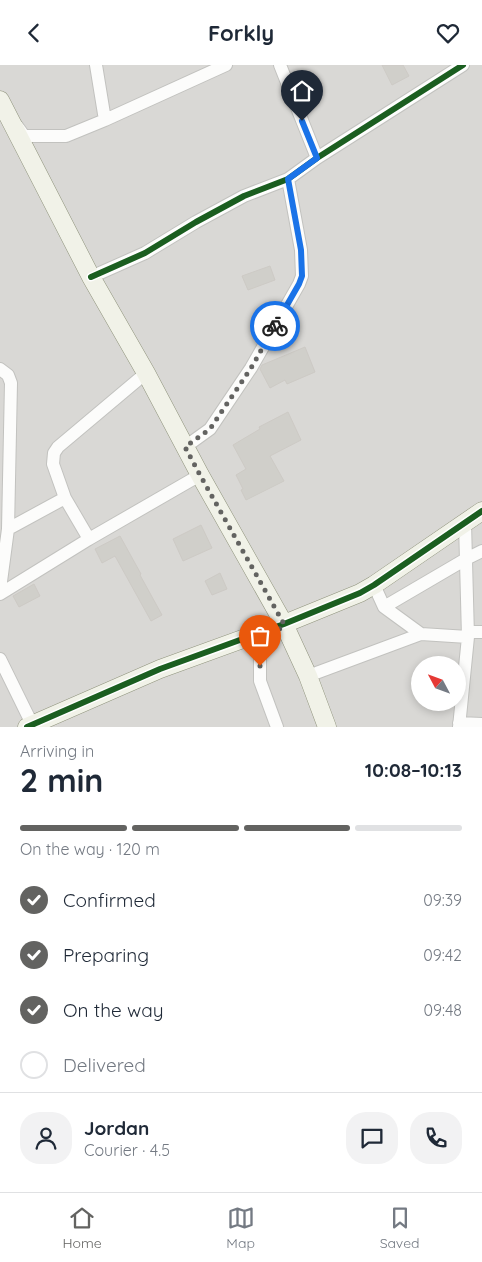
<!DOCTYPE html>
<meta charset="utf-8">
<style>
:root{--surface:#fff;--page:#f2f2f3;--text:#1f2937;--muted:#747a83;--line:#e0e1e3;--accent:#636361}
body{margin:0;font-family:Quicksand,sans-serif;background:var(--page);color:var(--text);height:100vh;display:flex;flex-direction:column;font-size:19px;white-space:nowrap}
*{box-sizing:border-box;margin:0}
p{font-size:16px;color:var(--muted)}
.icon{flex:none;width:28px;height:28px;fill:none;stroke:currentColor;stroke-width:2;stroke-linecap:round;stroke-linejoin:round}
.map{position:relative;height:662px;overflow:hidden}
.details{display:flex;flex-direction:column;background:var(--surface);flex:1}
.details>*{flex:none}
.needle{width:32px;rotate:311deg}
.controls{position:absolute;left:411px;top:591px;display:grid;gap:10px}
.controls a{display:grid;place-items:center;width:55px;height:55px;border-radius:50%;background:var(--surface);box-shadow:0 2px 8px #0003;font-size:25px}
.pin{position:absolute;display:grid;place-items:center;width:42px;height:42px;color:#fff;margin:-51px -21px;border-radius:50% 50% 50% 0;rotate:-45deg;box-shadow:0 0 5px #0007}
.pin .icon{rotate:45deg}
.courier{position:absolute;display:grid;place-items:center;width:50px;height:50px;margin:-25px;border:4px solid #1a73e8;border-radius:50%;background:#fff;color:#222;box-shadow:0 1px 6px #0007}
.head em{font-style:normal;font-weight:800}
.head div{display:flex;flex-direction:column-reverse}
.head{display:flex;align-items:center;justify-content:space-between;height:85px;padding:0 20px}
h1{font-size:32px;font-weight:800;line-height:38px}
.bar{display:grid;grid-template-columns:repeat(4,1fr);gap:8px 5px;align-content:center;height:60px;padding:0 20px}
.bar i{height:6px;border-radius:4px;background:var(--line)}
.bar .active{background:var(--accent)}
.bar p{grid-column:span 4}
.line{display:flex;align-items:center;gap:12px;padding:0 20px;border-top:1px solid var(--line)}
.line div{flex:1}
.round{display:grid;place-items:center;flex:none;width:52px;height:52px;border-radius:20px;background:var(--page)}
ol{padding:0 20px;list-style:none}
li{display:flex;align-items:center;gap:15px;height:55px}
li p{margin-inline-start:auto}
li .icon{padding:5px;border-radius:50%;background:var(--accent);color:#fff;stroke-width:4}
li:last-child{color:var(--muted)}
li i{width:28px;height:28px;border:2px solid var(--line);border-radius:50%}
header{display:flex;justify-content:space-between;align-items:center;height:65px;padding:0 20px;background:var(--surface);font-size:22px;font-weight:800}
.menu{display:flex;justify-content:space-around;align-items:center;height:70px;border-top:1px solid var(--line);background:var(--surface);font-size:14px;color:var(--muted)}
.menu a{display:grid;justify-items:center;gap:2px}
.menu .active{color:var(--accent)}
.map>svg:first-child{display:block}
.residential{fill:#d9d8d5;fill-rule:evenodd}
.building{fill:#d0cfca;stroke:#cdcac5}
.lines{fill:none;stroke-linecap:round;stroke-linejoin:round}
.street-casing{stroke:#c2c2bf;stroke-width:14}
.secondary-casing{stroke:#8f937c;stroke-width:19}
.street{stroke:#fcfcfb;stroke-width:12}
.secondary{stroke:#f1f2e8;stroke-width:18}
.cycleway-casing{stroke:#fff;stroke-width:9}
.cycleway{stroke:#1b5e20;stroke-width:6}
.done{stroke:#636361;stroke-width:5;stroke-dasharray:0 9}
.route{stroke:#1a73e8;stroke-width:6}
</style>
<header><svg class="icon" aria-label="back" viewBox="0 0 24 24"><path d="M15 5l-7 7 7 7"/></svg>Forkly<svg class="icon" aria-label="heart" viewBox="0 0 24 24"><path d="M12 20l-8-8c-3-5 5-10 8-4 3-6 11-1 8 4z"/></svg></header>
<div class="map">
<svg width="482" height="662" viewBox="0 0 482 662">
<rect width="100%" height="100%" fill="#eae9e3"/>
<path class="residential" d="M0 0H482V662H0ZM420 600H458V638H420Z"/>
<path class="building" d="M382 0H403L409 11 392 20Z
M270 201 275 215 248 225 242 211Z
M305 282 315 307 287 319 285 315 270 323 260 304 262 300Z
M288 347 301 375 270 391 284 416 246 435 241 425 243 424 236 410 246 404 233 380 260 364 259 362Z
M201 460 212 483 183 496 173 474Z
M120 471 141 509 140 510 162 550 151 556 115 491 102 498 95 484Z
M220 508 227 524 212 530 205 516Z
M34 519 40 531 19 542 13 531Z"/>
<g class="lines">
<defs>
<path id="street" d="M96 0 105 55
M280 0 317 93
M17 61 24 71H66L105 55 226 0
M91 212 145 188 196 157 244 131 288 114 317 93 463 0
M0 304 8 310 11 318 8 464 0 524
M185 382 210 364 251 303 299 219 302 211 301 185 288 114
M8 464 65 433
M89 474 65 433 53 399 54 388 58 382 146 308
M374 520 384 542 421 569
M0 529 89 474 200 410
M384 542 466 494 482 486
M468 567H482
M0 594 32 659 34 662
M308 611 421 569 468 572
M459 658 482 659
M277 662 260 616V585L282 561
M459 662 468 572 465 458"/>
<path id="secondary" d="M0 35 91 212 146 308 200 410 284 559 308 611 327 662
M27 662 160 604 284 559 360 528 374 520 482 446"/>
</defs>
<use href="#street" class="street-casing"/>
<use href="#secondary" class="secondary-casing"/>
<use href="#street" class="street"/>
<use href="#secondary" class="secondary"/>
<defs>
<path id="cycleway" d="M91 212 145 188 196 157 244 131 288 114 317 93 463 0
M27 662 160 604 284 559 360 528 374 520 482 446"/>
</defs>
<use href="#cycleway" class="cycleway-casing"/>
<use href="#cycleway" class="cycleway"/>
</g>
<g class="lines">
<path class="done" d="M260 601V585L284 559 200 410 185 382 210 364 251 303 275 261"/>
<path class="route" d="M275 261 299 219 302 211 301 185 288 114 317 93 302 56"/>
</g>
</svg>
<div class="controls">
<a><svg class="needle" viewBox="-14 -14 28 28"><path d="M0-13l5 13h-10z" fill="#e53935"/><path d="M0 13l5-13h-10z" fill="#747a83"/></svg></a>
</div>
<div class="pin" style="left:260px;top:601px;background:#ea580c"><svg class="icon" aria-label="bag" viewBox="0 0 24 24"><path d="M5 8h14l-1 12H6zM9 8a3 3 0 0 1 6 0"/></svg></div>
<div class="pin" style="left:302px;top:56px;background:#1f2937"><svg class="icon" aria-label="home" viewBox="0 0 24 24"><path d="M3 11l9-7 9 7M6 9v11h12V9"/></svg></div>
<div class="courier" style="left:275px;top:261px"><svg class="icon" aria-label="bike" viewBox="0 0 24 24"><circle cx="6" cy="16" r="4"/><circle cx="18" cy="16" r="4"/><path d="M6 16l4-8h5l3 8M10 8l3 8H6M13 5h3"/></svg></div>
</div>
<section class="details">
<div class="head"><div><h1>2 min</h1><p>Arriving in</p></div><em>10:08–10:13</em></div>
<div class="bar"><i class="active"></i><i class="active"></i><i class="active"></i><i></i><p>On the way · 120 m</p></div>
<ol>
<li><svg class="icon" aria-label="check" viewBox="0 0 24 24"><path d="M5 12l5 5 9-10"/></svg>Confirmed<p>09:39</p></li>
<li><svg class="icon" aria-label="check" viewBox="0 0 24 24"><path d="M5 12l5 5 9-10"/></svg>Preparing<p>09:42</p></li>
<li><svg class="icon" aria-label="check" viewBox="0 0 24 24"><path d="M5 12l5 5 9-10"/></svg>On the way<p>09:48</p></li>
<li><i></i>Delivered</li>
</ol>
<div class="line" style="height:90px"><a class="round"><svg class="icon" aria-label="person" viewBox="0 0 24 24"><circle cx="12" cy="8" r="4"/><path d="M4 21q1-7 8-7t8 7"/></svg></a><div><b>Jordan</b><p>Courier · 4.5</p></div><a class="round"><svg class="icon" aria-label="chat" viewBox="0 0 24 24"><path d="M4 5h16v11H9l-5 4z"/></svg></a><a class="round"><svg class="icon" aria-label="phone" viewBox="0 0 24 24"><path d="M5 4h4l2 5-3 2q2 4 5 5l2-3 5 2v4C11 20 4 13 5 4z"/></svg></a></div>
</section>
<nav class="menu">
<a class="active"><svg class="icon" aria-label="home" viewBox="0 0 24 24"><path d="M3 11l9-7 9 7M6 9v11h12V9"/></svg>Home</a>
<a><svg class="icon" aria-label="map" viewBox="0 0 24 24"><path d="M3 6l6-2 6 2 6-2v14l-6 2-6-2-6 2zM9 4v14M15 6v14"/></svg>Map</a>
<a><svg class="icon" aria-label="saved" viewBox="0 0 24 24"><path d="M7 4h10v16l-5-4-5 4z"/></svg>Saved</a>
</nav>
